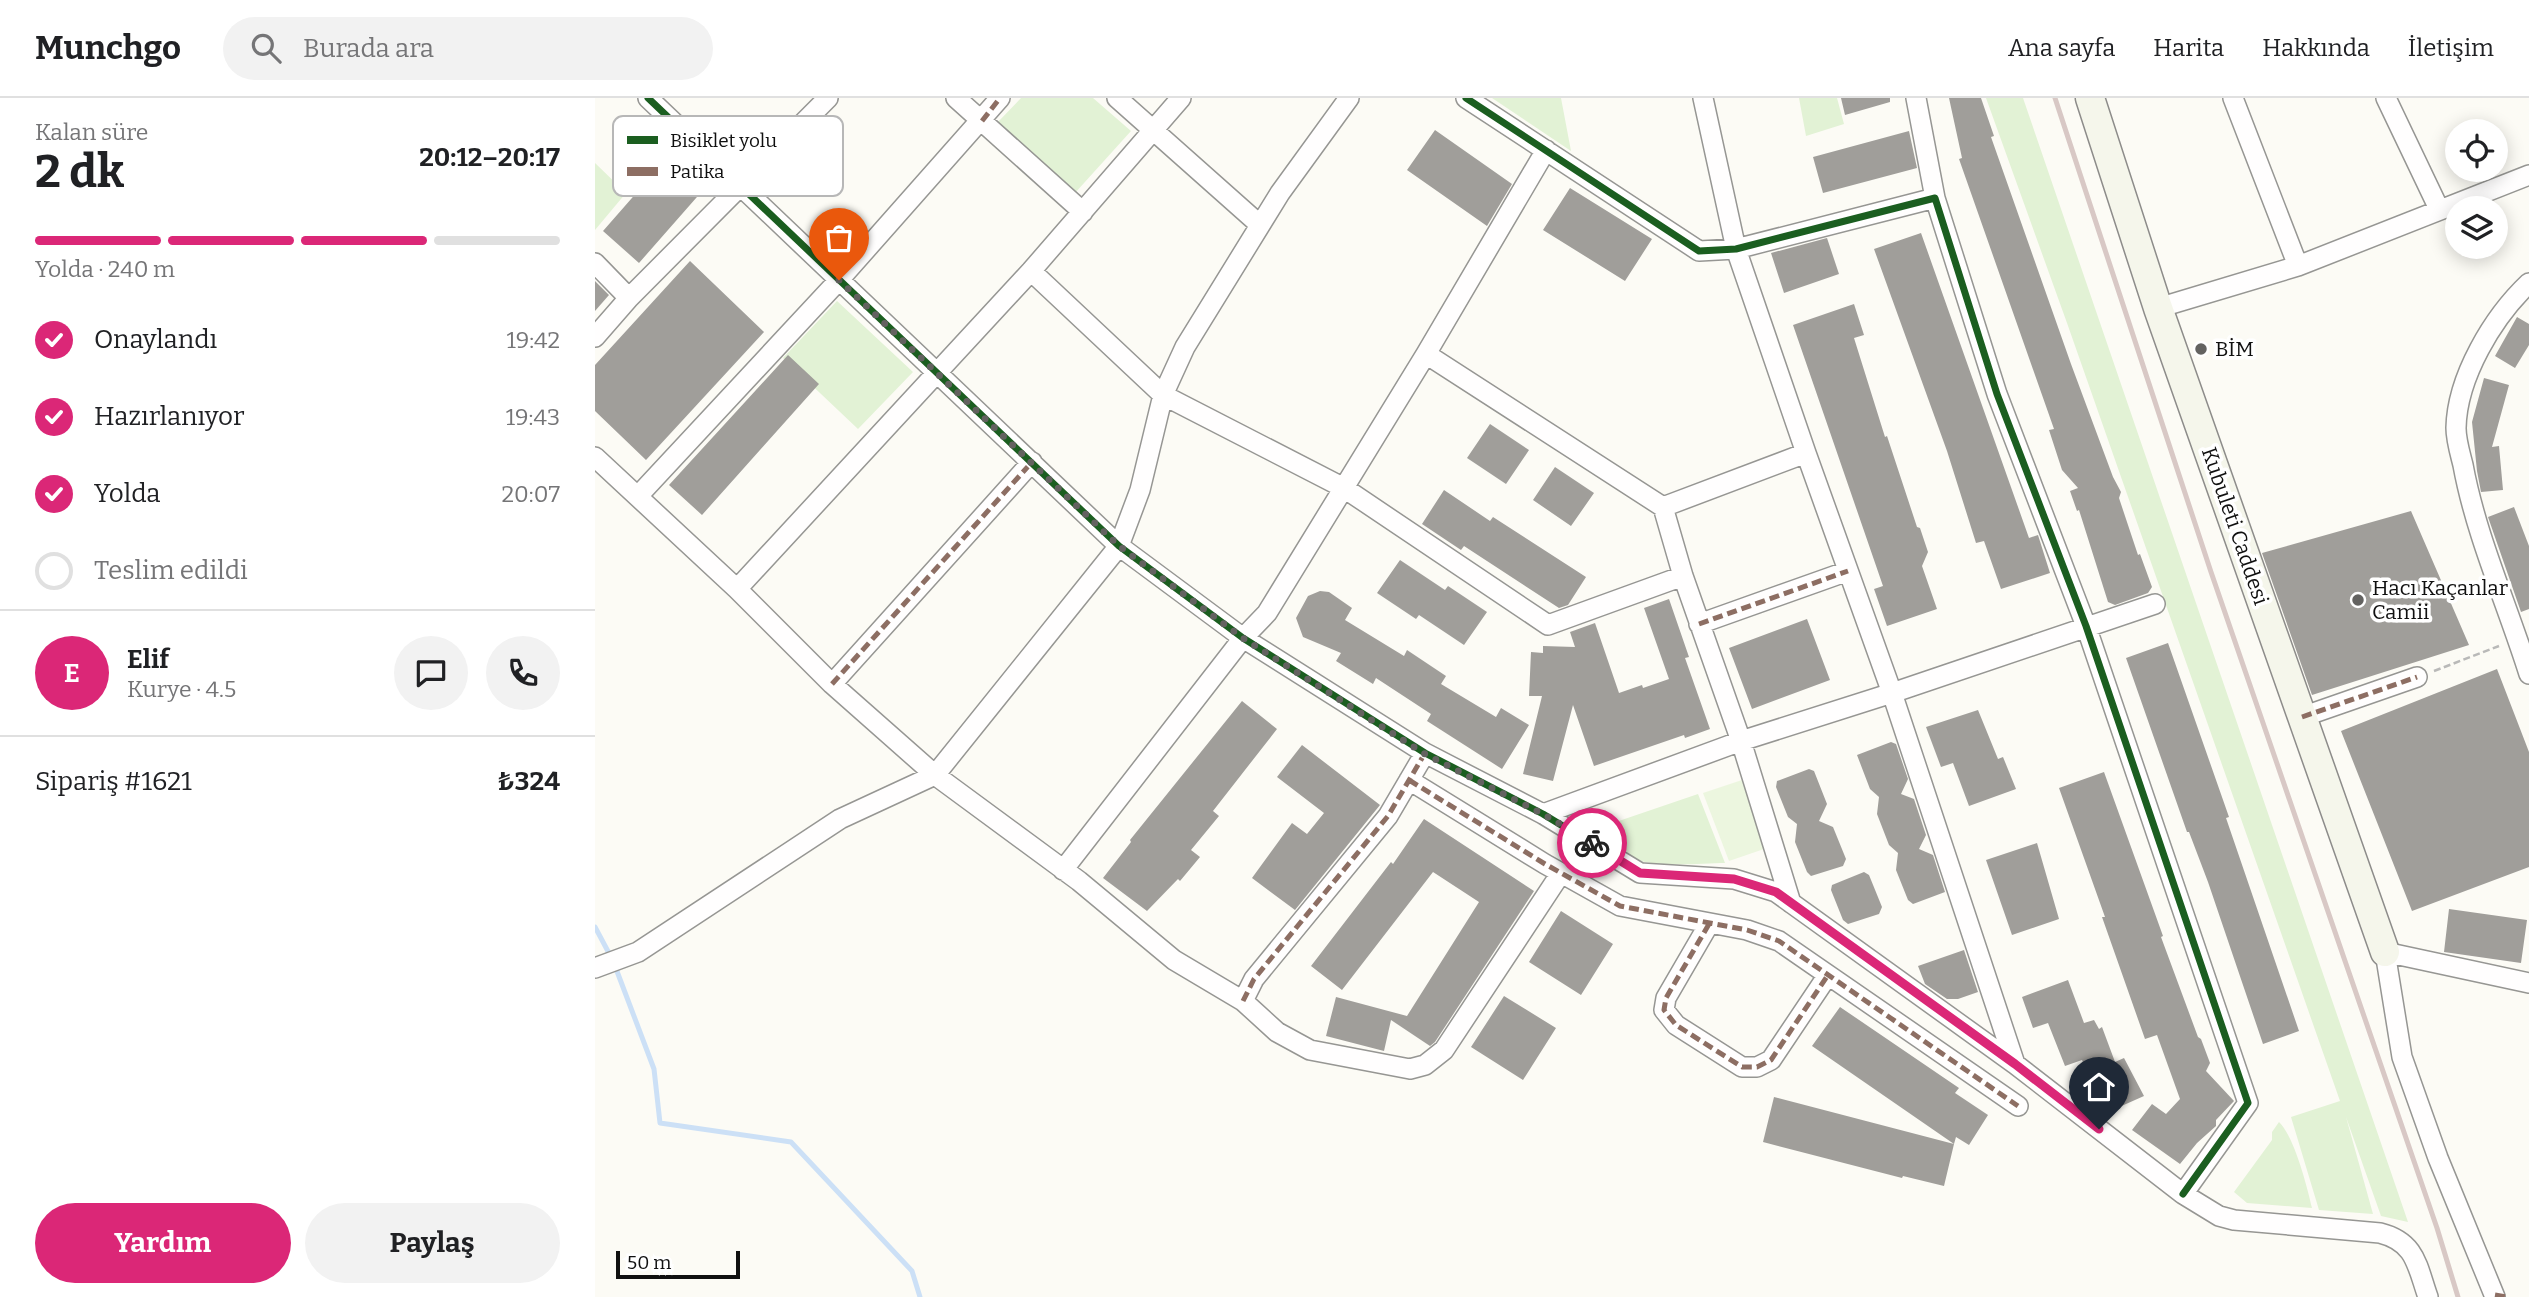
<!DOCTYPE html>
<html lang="tr">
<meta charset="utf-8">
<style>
:root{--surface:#fff;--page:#f2f2f2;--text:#202124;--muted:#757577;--line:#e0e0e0;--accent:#db2777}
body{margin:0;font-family:Bitter,serif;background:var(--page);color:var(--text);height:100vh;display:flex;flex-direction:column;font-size:26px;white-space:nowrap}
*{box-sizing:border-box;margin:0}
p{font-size:23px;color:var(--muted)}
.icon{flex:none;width:38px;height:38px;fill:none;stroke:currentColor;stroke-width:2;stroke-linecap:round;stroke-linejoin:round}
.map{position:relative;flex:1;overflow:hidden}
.sheet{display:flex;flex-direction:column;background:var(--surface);width:595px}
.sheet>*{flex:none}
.fabs{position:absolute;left:1850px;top:21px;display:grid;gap:14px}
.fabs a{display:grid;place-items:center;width:63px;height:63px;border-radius:50%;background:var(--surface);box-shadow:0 4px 18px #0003;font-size:35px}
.scale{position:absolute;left:21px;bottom:18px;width:124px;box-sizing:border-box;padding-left:7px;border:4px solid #101010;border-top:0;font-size:19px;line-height:24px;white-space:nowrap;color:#101010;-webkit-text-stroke:5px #fff;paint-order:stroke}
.pin{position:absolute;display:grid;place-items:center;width:60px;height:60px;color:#fff;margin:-72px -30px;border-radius:50% 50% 50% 0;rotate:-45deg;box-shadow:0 0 7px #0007}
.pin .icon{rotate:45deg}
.courier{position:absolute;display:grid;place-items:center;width:70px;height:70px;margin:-35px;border:5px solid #db2777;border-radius:50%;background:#fff;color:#222;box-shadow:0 2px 9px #0007}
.headline em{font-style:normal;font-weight:700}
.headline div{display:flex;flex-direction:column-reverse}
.headline{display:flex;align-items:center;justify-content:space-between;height:119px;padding:0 35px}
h1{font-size:46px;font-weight:700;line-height:52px}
.bar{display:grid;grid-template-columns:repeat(4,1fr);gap:10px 7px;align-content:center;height:84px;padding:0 35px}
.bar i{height:9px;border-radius:5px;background:var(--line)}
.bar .on{background:var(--accent)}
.bar p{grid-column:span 4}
.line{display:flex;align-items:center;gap:18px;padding:0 35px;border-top:2px solid var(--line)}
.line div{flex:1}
.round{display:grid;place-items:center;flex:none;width:74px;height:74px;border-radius:37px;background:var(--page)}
ol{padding:0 35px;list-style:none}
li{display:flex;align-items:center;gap:21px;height:77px}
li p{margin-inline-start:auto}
li .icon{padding:7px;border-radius:50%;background:var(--accent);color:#fff;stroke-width:4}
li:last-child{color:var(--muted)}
li i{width:38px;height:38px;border:4px solid var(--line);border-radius:50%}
.action{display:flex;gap:14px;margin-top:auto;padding:14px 35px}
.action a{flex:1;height:80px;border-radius:42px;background:var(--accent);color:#fff;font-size:28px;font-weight:700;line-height:80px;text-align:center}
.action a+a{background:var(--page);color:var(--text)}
header{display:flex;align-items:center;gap:42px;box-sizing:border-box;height:98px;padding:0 35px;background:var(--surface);border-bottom:2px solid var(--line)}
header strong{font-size:33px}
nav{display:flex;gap:38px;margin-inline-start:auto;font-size:24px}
.search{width:490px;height:63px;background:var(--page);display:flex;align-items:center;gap:18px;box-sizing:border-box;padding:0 24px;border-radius:38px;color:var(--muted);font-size:26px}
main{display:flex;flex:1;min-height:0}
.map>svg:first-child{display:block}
.green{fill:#e2f2d5}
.pitch{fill:#ecf6df}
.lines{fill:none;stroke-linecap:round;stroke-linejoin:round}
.stream{stroke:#cce0f6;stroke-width:5}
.building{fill:#a09e9a}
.street-casing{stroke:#969693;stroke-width:22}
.secondary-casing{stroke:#8d8c8a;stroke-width:31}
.path{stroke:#b9b9b8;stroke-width:2.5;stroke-dasharray:7 3.5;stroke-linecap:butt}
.street{stroke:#fffefe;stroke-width:19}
.secondary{stroke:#f5f6eb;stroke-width:28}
.rail{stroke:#d8c8c5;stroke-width:5}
.quiet{stroke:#8d6e63;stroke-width:5;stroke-dasharray:10 5;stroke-linecap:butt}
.cycleway-casing{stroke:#fff;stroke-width:11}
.cycleway{stroke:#1b5e20;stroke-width:7}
.done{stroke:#636260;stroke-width:7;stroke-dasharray:0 12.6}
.route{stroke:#db2777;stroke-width:9}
.poi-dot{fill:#636260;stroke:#fff;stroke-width:2.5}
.labels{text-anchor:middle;stroke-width:7;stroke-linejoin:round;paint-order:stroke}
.poi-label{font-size:21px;fill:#101010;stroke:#fff;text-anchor:start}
.street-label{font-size:21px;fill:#101010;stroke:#fff}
.key{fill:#fff;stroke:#b7b7b7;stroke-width:2}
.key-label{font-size:19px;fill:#101010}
</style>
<header>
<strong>Munchgo</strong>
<div class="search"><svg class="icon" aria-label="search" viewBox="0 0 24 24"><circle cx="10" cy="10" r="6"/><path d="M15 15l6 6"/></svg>Burada ara</div>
<nav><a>Ana sayfa</a><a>Harita</a><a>Hakkında</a><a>İletişim</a></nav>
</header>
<main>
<section class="sheet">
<div class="headline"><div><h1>2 dk</h1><p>Kalan süre</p></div><em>20:12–20:17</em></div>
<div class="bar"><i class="on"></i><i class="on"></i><i class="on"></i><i></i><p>Yolda · 240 m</p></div>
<ol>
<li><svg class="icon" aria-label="check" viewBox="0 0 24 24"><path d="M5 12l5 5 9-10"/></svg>Onaylandı<p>19:42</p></li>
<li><svg class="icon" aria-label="check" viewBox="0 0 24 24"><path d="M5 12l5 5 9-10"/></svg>Hazırlanıyor<p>19:43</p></li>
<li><svg class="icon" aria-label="check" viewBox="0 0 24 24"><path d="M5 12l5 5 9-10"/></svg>Yolda<p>20:07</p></li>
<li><i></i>Teslim edildi</li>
</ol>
<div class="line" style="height:126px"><b class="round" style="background:var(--accent);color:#fff">E</b><div><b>Elif</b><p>Kurye · 4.5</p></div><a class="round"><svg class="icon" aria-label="chat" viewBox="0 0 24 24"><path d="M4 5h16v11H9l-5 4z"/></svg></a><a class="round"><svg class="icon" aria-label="phone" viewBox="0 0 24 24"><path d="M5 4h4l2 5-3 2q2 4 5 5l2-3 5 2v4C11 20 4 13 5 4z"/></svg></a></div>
<div class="line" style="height:91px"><div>Sipariş #1621</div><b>₺324</b></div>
<div class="action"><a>Yardım</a><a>Paylaş</a></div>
</section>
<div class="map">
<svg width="1934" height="1199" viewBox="0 0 1934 1199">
<rect width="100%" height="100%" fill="#fcfbf5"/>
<path class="green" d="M426 0H498L536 33 480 95 402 25Z
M897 0H966L976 53Z
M1204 0H1242L1249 26 1211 38Z
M1391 0H1428L1813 1124 1786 1118 1751 1019 1778 1116 1724 1112 1696 1019 1745 1003 1472 225Z
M0 65 31 95 0 132Z
M242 203 318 274 263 331 188 260Z
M1103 696 1130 765C1108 765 1059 770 1041 761 1029 754 1019 739 1012 727Z
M1684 1024C1699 1038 1712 1088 1717 1110L1652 1105 1639 1094 1677 1042V1034Z"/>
<path class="pitch" d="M1147 682 1172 750 1134 763 1108 695Z"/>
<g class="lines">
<path class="stream" d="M0 829 16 859
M20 868 59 971 65 1025 196 1044 317 1173 325 1199"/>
</g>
<path class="building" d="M1246 0H1295V4L1250 17Z
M1354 0H1386L1399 38 1396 39 1476 266 1518 379 1526 394 1524 400 1543 457 1545 456 1557 489 1553 495 1520 507 1513 504 1484 412 1482 413 1475 393 1483 390 1467 372 1454 332 1459 331 1364 61 1367 60Z
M840 32 917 86 892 128 812 72Z
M1314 33 1322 70 1228 95 1218 59Z
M72 60 109 91 44 165 8 133Z
M975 90 1057 141 1030 183 948 132Z
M1326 135 1434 440 1443 437 1455 475 1406 491 1389 443 1381 445 1352 353 1279 151Z
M1232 140 1244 176 1189 195 1176 155Z
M95 163 169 234 51 362 0 313V267Z
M0 183 14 197 0 213Z
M1259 206 1269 237 1259 240 1290 339 1292 338 1322 429 1325 430 1333 454 1327 468 1342 511 1292 528 1279 491 1288 488 1198 227Z
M1922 219 1934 226V247L1920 270 1900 258Z
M193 257 224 286 107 417 74 387Z
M1889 280 1914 287 1897 349 1904 348 1908 392 1886 394 1882 373 1877 324Z
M895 326 934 352 911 386 872 360Z
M960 369 999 395 976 428 938 402Z
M849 392 895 423 898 419 991 479 973 507 964 510 869 448 866 452 827 426Z
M1919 409 1934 448V511L1926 514 1893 419Z
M1816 413 1874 547 1717 597 1667 455Z
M805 462 850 492 853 488 892 514 869 547 824 517 821 521 782 495Z
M725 493 734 494 757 510 750 522 809 558 812 552 851 578 846 586 901 619 906 610 934 627 907 671 832 623 836 616 781 580 778 586 741 563 746 555 708 539 701 520 713 498Z
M1074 501 1094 559 1090 560 1115 631 1090 640 1089 637 999 668 978 607 958 683 928 676 947 598H934L936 554 948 555V548L980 549 975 534 1000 525 1024 595 1047 587 1048 590 1074 581 1049 510Z
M1212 521 1235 582 1157 611 1134 550Z
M1573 545 1634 719 1631 720 1704 933 1668 946 1613 784 1594 734H1592L1531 560Z
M1902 571 1934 654V769L1817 813 1746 633Z
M647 603 682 631 618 713 624 718 596 752 605 759 585 783 583 781 552 813 508 780 536 744 535 742Z
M1383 612 1403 661 1408 659 1421 691 1374 708 1358 665 1346 669 1331 629Z
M1296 644 1301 646 1313 681 1306 696 1319 701 1331 737 1324 751 1338 757 1350 794 1318 806 1313 802 1301 772 1303 755 1294 747 1282 716 1284 699 1275 691 1262 657Z
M707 647 785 707 700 812 657 780 697 725 712 736 729 715 682 679Z
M1214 671 1219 673 1232 706 1224 723 1238 729 1251 761 1248 768 1216 778 1212 774 1200 744 1202 726 1193 719 1181 689 1182 683Z
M1509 674 1568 838 1566 839 1603 939 1606 941 1615 965 1611 973 1639 1003 1621 1022V1028L1602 1045 1585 1066 1537 1032 1557 1006 1571 1016 1585 1001 1562 937 1550 941 1507 819H1510L1464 690Z
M829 721 939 793 840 944 835 948 796 922 789 953 731 938 741 899 812 918 884 804 838 774 747 892 716 868 796 764 798 766Z
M1442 745 1464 821 1417 837 1391 762Z
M1269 774 1274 777 1287 809 1284 816 1253 826 1248 822 1236 792 1237 787Z
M1854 811 1932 822 1926 865 1849 854Z
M966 813 1018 846 986 897 934 864Z
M1369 852 1383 894 1363 901H1352L1330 886 1323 868Z
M1473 882 1489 925 1499 922 1504 931 1507 929 1520 964 1529 960 1549 998 1513 1014 1487 962 1470 968 1453 925 1438 930 1427 899Z
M909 898 961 930 928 982 876 949Z
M1245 909 1364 990 1360 995 1393 1017 1374 1047 1361 1039 1359 1046 1217 948Z
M1179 999 1359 1046 1349 1088 1308 1078 1307 1080 1168 1044Z"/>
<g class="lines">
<defs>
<path id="street" d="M53 0 524 448 648 540 830 655 948 716 1045 775 1139 781 1181 794 1420 966
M361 0 488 114
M522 0 665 127
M871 0 1104 153 1141 151 1340 100 1402 296 1491 528 1653 1005 1588 1096
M1108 0 1141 151 1211 355 1297 595 1420 966 1588 1096 1624 1118 1639 1122 1785 1135C1821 1144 1822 1168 1833 1199
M1321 0 1340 100
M1638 0 1703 168
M1791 0 1844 111
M0 165 34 200
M436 173 568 297 749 390 953 527 1088 478
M1934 185C1898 219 1862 279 1861 330 1861 342 1865 355 1868 367 1881 438 1912 506 1934 576
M1563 210 1703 168 1934 77
M0 239 34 200 233 0
M831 256 1068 409 1211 355
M0 359 142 491 237 586 340 677 484 783 579 862 648 903 682 934 715 952 815 971 830 967 849 952 966 775
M43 398 244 182 405 0
M1068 409 1088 478 1146 643 1196 805
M142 491 436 173 586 0
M1104 526 1253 473
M237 586 437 364
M1707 619 1822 579
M814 682 950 766 1025 808 1152 832 1184 843 1423 1008
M948 716 1146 643 1297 595 1560 506
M468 772 648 540 672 515 831 256 951 52
M1114 826 1071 900 1069 912 1081 927 1147 969H1162L1176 962 1233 877
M0 870 43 854 245 721 340 677 524 448 545 392 568 297 590 249 685 95 754 0
M648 903 659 881 793 718 830 655
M1900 1199 1843 1060 1807 959 1790 854 1934 885"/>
<path id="secondary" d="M1495 0 1563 210 1790 854"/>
</defs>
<use href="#street" class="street-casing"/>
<use href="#secondary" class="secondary-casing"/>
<path class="path" d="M1839 573 1904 548"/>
<use href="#street" class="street"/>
<use href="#secondary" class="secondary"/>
<path class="rail" d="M1460 0 1616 474 1842 1130 1863 1199"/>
<path class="quiet" d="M387 23 405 0
M1104 526 1253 473
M237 586 437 364
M1707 619 1822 579
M814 682 950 766 1025 808 1152 832 1184 843 1423 1008
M1114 826 1071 900 1069 912 1081 927 1147 969H1162L1176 962 1233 877
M648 903 659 881 793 718 830 655
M1900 1197 1912 1199"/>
<defs>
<path id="cycleway" d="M53 0 524 448 648 540 830 655 948 716 1045 775 1139 781 1181 794 1420 966
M871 0 1104 153 1141 151 1340 100 1402 296 1491 528 1653 1005 1588 1096"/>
</defs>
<use href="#cycleway" class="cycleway-casing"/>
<use href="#cycleway" class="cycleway"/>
</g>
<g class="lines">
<path class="done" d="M244 182 524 448 648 540 830 656 948 716 997 745"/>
<path class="route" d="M997 745 1045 775 1139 781 1181 794 1420 966 1504 1031"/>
</g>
<g class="poi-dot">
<circle cx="1606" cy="251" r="7"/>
<circle cx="1763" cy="502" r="7"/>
</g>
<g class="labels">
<g class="poi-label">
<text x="1620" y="258">BİM</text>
<text x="1777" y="497">Hacı Kaçanlar<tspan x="1777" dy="24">Camii</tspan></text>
</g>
<g class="street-label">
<text transform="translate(1640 428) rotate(71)" y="7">Kubuleti Caddesi</text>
</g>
</g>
<rect x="18" y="18" width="230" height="80" rx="10" class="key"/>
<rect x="32" y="38" width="31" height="8" fill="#1b5e20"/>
<rect x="32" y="69" width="31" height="9" fill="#8d6e63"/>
<g class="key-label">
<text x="75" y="49">Bisiklet yolu</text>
<text x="75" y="80">Patika</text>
</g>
</svg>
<div class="fabs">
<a><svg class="icon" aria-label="locate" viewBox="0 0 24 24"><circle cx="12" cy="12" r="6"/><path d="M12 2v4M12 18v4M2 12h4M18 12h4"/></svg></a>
<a><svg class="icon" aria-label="layers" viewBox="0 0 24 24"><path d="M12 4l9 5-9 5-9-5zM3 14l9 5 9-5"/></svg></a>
</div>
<div class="scale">50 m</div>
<div class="pin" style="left:244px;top:182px;background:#ea580c"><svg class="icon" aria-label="bag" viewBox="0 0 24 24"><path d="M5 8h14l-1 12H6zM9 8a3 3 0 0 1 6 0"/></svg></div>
<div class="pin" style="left:1504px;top:1031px;background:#1f2937"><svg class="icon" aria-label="home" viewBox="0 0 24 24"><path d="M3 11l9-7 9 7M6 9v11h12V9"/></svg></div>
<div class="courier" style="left:997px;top:745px"><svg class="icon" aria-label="bike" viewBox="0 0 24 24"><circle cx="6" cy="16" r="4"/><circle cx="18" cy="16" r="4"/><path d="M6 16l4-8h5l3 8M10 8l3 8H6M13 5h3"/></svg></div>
</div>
</main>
